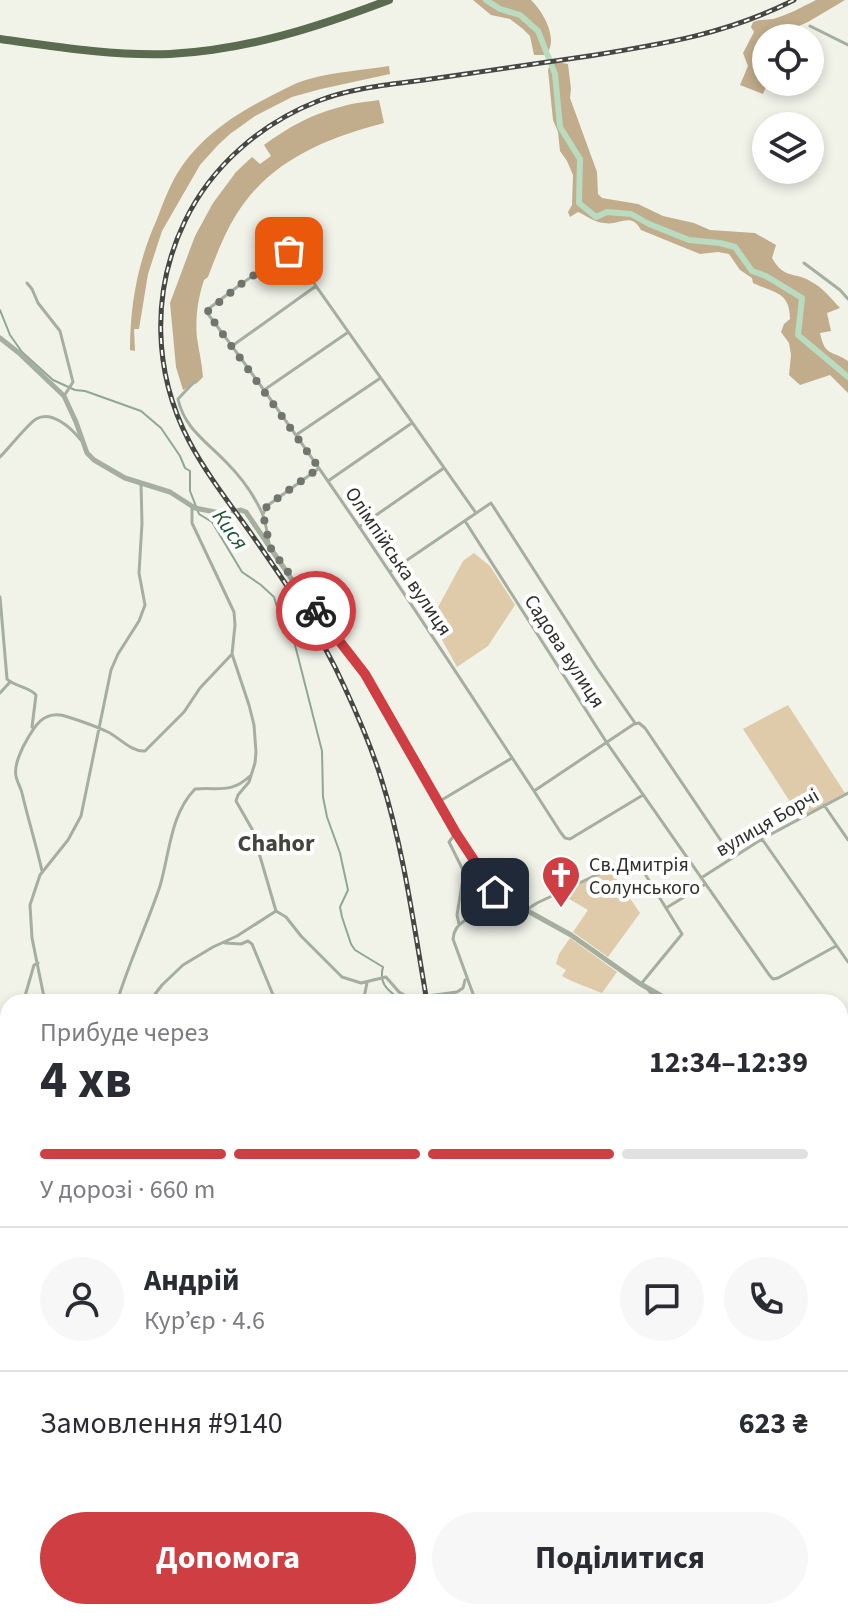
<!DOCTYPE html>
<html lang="uk">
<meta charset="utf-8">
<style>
:root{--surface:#fff;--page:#f7f7f7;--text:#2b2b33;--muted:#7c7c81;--line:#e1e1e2;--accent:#ce3e42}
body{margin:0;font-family:"Source Sans 3",sans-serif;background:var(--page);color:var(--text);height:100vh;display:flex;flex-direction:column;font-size:30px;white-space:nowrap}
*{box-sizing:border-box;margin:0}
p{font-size:26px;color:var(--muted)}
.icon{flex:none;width:44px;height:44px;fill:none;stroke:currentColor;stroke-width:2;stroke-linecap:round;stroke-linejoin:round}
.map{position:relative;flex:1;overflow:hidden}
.sheet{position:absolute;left:0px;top:994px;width:848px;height:626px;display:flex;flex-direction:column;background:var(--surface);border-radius:24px 24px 0 0;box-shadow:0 4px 12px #0003}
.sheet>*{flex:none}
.controls{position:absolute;left:752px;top:24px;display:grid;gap:16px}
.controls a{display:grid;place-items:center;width:72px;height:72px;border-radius:50%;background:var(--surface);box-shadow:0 4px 12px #0003;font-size:40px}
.pin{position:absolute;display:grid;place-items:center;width:68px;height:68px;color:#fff;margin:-34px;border-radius:16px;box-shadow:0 4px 12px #0006}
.courier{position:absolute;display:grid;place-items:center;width:80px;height:80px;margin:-40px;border:6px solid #ce3e42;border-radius:50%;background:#fff;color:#222;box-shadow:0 2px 10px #0007}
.summary em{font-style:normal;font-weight:700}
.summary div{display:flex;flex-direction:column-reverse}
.summary{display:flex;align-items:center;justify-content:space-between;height:136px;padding:0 40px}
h1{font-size:52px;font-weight:700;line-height:60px}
.bar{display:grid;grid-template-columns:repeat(4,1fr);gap:12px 8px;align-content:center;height:96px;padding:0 40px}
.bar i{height:10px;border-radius:6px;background:var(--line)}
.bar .active{background:var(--accent)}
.bar p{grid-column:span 4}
.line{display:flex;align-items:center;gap:20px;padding:0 40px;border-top:2px solid var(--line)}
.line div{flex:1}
.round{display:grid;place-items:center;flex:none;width:84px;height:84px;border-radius:42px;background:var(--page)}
.primary-button{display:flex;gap:16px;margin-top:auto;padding:16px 40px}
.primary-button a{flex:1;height:92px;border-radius:48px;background:var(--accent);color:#fff;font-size:32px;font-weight:700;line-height:92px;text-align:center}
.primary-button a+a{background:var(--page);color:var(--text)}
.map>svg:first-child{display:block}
.green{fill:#dfcaa9}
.forest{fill:#c1ac8b}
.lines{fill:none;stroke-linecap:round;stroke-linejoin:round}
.stream{stroke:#8fa793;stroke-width:2}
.river{stroke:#b9dbc0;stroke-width:6}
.taxiway{stroke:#9c9d96;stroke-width:9}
.runway{stroke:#9c9d96;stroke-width:22}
.minor{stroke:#a5ae9f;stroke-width:3}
.tertiary{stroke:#a5ae9f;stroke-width:5}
.primary{stroke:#65755b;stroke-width:7}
.trunk{stroke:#5a6b4f;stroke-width:8}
.rail-casing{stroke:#464743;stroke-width:5}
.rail{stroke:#fff;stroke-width:2;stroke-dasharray:6;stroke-linecap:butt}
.done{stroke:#72746e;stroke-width:8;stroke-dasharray:0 14.4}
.route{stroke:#ce3e42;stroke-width:10}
.labels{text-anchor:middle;stroke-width:8;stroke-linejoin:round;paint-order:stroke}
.street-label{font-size:20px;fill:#2e2f2b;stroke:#fff}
.poi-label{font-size:20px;fill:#2e2f2b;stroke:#fff;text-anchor:start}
.water-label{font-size:22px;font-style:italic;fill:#205431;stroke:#fff}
.quarter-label{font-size:24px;font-weight:bold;fill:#43453c;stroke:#fff}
</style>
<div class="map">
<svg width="848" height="1619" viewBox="0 0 848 1619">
<rect width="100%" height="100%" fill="#f1f3e9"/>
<path class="green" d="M474 553 490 566 515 605 488 646 457 667 431 620 463 561Z
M788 705 845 793 800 817 743 729Z
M609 868 640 913 608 957 573 932 588 910 559 893Z
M570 938 617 972 602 993C588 987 576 984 562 976L566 970 556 964 559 954Z
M8 1078V1269L5 1284H1L0 1287V1113L4 1088V1079Z
M8 1379V1610L7 1619H0V1424Z"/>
<path class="forest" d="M473 0H531C544 13 559 39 546 55H534L530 36 523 29 510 19 491 15Z
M816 0H845L808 22 780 34V38H766V82H768L763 94 740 85 748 66 743 53 754 32 751 27 753 22C760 19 766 20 773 19 788 15 802 7 816 0Z
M557 62 568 64 571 89 570 98 597 172 598 194 602 198 638 204 663 216 694 223 710 230 755 233 776 245 772 258C785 280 793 271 810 281 822 287 831 298 840 308L827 313 831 331 820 333C825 357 832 350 848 361V393L830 375 800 385 789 375 791 355 789 343 781 332 784 324 790 319C790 292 774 293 753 283L752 278 740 270 729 254 718 252 700 254 641 230C631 211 619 226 604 223 594 222 587 216 578 212L570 217 568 212 572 205 573 175 567 161 560 151 558 132 553 120 548 70 550 64Z
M389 66 390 74 321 89 292 97 255 116 230 134 218 145 200 165 162 231 148 274 139 329H134L135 351 130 350C130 304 138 261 157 219 162 206 167 192 174 179 194 143 228 118 265 99 279 92 294 83 309 79 335 72 363 70 389 66Z
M379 100 384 123C326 138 269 161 236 215 224 234 216 256 208 277L204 280C198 298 195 318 197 338 199 351 202 364 203 377L197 383 183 390 176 367 170 303 195 236 213 203 236 172 252 157 260 164 271 156 264 145C287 128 312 114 340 107 352 103 366 102 379 100Z"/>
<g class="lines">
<path class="stream" d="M0 310 10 335 22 352 53 380 75 390 85 391 141 411 161 428 180 456 185 468 190 471V491L199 514 212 522 242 572 261 585 274 597 280 616 290 629 294 641 322 751 323 797 327 817 340 853 348 890 340 907 342 917 351 944 355 950 383 967C378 986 390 991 403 1002
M476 1619 480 1612"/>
<path class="river" d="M486 0 500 9 520 15 538 31 555 74 560 127 580 159 579 203 596 217 607 212 631 214 649 224 689 240 720 243 735 247 752 271 766 276 802 298 798 335 848 377"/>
<path class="taxiway" d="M0 1360 8 1350"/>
<path class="runway" d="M0 1356 8 1309"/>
<path class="minor" d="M810 26 848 45
M804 263 840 290 848 299
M27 283 32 289 38 303 60 331 73 382 64 396
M232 346 316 286
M195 381 178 399C184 428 207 442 226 462 240 476 254 495 262 513 266 522 267 533 269 543
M264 390 347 333
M296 435 379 379
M0 457C8 449 28 424 36 419 52 410 71 428 80 439
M328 481 412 423
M192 507V523L234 612 235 625 232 654 249 705 254 725 256 752 255 763 249 782 238 795 236 801 252 829 276 911 286 917 301 936 342 977 361 983 386 977 399 992 417 1002
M476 513 292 252H288L241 284 207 310 208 314C324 468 428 630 534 791
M263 514 267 506 318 469
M465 521 607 743 770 976 773 979 778 978 836 946
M359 527 444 468
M391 571 491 503 597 668 635 723
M0 597 7 679C15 687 28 686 36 695L32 727
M0 693 10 682
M643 795 570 839 565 838 561 833 534 791 634 724 639 723 645 728 732 857
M440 801 512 758
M824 805 848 840
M456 833 449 842 464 872 457 915 459 924
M762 839 848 962
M42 871C36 844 28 819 22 793 21 788 17 782 16 776 14 767 19 756 23 747 33 728 43 708 68 717 81 721 95 726 108 732 120 738 131 752 145 751L184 712 200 688 232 654
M701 878 762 839 848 793
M666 908 704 885
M526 910 537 903 632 858 637 861 682 934 641 984
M225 943 241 944 248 941 252 944 276 1002
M649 991 660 1002
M413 998 457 992 463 988 465 980
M22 1002 25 996 34 965 38 963
M45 1002 32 938 30 905 40 875 68 840 81 816 111 670 118 654 139 621 145 605 139 573 142 523 141 484
M117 1002C129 962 147 925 160 886 170 852 170 815 195 789 218 787 231 794 250 776
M149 1002 162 985 183 965 213 947 237 936 276 911
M363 1002 367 983
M476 1002 453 939C456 909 495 920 511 904
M0 1032 8 1020
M0 1085H8
M840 1136 848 1146
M840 1229 848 1236
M840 1308 848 1310
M840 1399 848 1402
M840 1497 848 1501
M65 1612 67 1619
M310 1612 311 1619
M383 1612 384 1619
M453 1612 454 1619
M572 1612 575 1619"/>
<path class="tertiary" d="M0 338 19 353 64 396 76 422 87 453 94 460 125 478 170 492 195 508 225 514 241 510 246 512 297 587 365 674 387 710 456 833 495 892 511 904 526 910 571 935 639 983 672 1002
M840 1088 848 1094"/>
<path class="primary" d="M840 1619 848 1580"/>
<path class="trunk" d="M0 39C57 47 113 56 170 54 247 50 318 27 389 0"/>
<defs>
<path id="rail" d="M427 1002C414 927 404 850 381 778 371 746 358 716 344 686 321 635 289 588 257 542 234 509 208 477 189 441 153 372 151 291 185 221 212 165 262 123 318 101 356 86 399 84 438 78 489 71 539 63 589 56 663 44 727 34 794 0
M532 1612 533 1619"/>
</defs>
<use href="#rail" class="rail-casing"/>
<use href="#rail" class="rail"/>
</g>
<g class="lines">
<path class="done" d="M289 251 241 284 207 312 319 468 267 506 263 514 270 547 316 611"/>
<path class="route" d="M316 611 365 674 456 833 495 892"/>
</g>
<defs>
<symbol id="church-pin" viewBox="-11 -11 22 30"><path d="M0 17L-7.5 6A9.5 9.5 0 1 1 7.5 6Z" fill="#ce3e42" stroke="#fff"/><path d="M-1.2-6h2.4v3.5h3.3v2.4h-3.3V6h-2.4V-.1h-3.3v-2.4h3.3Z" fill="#fff"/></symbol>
</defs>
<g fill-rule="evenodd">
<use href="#church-pin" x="539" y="853" width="44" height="60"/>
</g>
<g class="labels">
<g class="street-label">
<text transform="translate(399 561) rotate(56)" y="7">Олімпійська вулиця</text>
<text transform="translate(565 651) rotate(57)" y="7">Садова вулиця</text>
<text transform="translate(767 822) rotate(-30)" y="7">вулиця Борчі</text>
</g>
<g class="poi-label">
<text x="589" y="871">Св.Дмитрія<tspan x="589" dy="23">Солунського</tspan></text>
</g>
<g class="water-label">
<text transform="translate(231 529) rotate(54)" y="8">Кися</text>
</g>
<g class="quarter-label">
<text x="276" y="851">Chahor</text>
</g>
</g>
</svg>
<div class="controls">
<a><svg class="icon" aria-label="locate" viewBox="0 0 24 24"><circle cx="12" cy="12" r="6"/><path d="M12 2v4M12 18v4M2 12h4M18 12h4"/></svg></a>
<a><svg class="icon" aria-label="layers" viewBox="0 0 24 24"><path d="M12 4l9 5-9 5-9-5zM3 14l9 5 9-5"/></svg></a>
</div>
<div class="pin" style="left:289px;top:251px;background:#ea580c"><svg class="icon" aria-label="bag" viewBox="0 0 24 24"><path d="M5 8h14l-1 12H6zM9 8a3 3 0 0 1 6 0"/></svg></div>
<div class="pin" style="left:495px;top:892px;background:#1f2937"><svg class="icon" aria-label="home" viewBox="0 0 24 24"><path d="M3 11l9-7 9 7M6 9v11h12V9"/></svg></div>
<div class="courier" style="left:316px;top:611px"><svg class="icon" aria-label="bike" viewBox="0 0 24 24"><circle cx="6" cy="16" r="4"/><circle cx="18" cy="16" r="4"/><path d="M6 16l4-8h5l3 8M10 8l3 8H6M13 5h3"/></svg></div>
<section class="sheet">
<div class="summary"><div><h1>4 хв</h1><p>Прибуде через</p></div><em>12:34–12:39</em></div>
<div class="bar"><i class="active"></i><i class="active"></i><i class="active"></i><i></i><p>У дорозі · 660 m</p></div>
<div class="line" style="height:144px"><a class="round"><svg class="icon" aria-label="person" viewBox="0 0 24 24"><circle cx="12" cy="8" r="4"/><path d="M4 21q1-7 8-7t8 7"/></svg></a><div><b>Андрій</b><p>Кур’єр · 4.6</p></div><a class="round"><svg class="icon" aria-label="chat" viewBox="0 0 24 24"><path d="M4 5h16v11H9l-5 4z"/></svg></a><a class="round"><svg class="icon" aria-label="phone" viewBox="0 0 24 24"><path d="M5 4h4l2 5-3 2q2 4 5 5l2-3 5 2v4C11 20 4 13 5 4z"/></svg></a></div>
<div class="line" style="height:104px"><div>Замовлення #9140</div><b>623 ₴</b></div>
<div class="primary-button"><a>Допомога</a><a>Поділитися</a></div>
</section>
</div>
